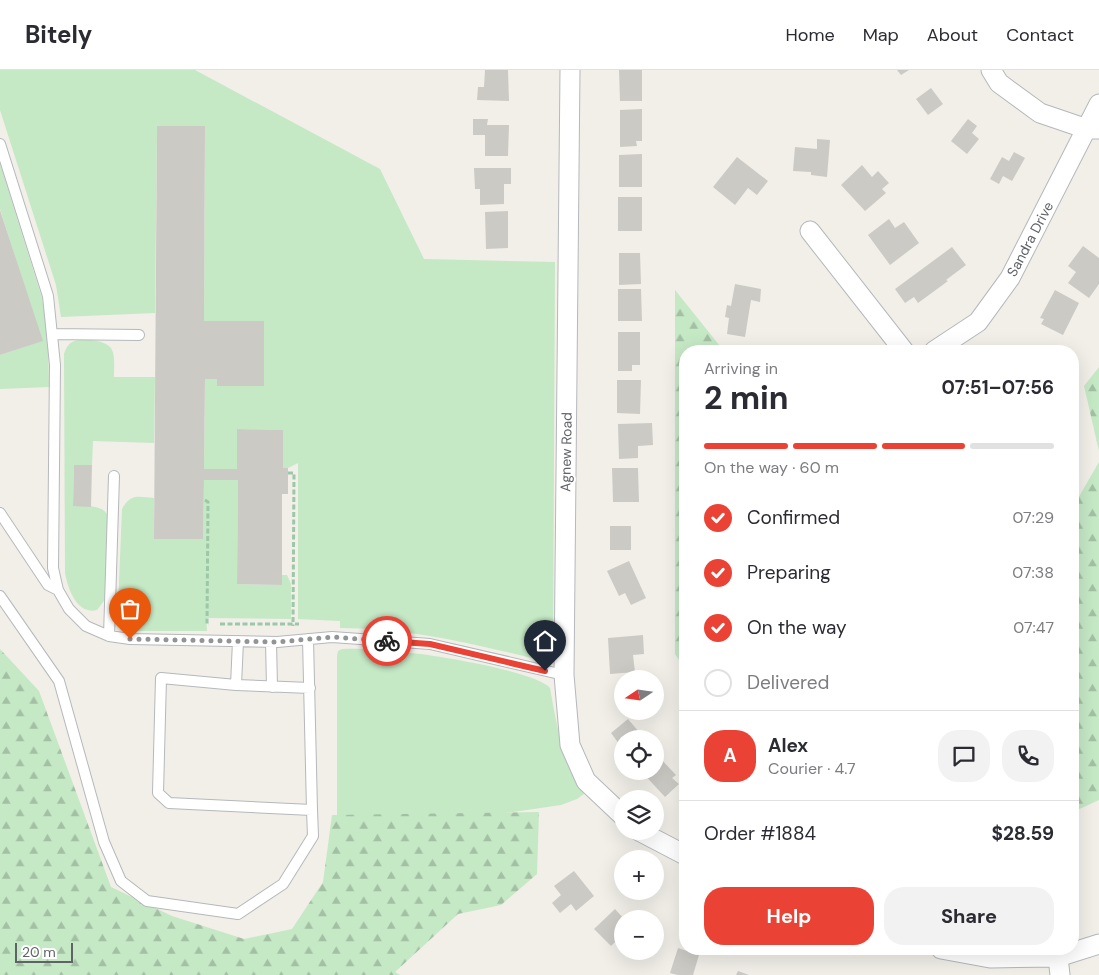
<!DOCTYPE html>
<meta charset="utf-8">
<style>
:root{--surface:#fff;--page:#f2f2f3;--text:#2b2b33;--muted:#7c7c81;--line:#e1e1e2;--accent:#ea4335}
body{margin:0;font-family:"DM Sans",sans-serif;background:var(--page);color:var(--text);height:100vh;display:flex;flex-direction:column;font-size:19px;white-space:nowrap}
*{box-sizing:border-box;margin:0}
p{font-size:16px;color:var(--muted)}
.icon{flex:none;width:28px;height:28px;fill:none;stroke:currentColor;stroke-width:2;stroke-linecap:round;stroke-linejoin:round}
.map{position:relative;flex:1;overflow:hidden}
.panel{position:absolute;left:679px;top:275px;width:400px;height:610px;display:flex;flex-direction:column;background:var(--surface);border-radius:20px;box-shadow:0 5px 20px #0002}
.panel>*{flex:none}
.needle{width:32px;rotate:257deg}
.buttons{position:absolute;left:614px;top:600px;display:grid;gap:10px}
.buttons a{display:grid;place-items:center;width:50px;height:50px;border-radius:50%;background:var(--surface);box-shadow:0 5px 20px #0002;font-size:25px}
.scale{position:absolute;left:15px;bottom:12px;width:58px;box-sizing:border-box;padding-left:5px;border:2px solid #5f6368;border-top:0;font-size:14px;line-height:18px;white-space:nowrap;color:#5f6368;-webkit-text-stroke:4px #fff;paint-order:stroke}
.pin{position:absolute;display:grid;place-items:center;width:42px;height:42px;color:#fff;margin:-51px -21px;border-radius:50% 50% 50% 0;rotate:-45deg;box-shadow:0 0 5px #0007}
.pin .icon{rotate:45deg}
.courier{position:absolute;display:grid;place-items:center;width:50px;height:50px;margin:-25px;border:4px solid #ea4335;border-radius:50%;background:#fff;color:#222;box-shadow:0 1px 6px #0007}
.head em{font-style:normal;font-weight:700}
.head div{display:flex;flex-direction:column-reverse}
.head{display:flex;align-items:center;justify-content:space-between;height:85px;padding:0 25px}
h1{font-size:32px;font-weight:700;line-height:38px}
.bar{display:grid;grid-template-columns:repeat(4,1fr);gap:8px 5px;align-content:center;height:60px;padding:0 25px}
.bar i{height:6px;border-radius:4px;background:var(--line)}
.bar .selected{background:var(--accent)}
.bar p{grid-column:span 4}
.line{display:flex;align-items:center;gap:12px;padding:0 25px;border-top:1px solid var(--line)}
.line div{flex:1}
.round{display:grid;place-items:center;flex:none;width:52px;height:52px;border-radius:20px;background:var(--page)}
ol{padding:0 25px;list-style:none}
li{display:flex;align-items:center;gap:15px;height:55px}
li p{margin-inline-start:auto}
li .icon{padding:5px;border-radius:50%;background:var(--accent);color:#fff;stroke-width:4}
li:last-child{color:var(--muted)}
li i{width:28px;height:28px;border:2px solid var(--line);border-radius:50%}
.cta{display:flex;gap:10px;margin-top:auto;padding:10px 25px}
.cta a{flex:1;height:58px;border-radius:20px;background:var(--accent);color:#fff;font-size:20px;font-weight:700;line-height:58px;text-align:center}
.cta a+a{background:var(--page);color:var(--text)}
header{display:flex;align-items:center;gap:30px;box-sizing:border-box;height:70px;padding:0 25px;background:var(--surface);border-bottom:1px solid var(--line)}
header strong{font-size:24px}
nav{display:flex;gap:28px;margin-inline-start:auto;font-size:18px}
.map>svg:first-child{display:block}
.grass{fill:#c5e8c5}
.forest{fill:url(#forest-firs)}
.building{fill:#cccac5}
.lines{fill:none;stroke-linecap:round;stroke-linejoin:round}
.service-casing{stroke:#b5b8bc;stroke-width:12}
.minor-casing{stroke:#b5b8bc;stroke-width:21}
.path{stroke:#9cc7a9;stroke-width:3;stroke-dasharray:5 2.5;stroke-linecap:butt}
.service{stroke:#fff;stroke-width:10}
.minor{stroke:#fff;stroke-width:19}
.done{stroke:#929495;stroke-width:5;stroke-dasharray:0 9}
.route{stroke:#ea4335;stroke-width:6}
.labels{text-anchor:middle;stroke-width:4;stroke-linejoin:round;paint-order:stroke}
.street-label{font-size:14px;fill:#5f6368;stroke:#fff}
</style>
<header>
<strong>Bitely</strong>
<nav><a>Home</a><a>Map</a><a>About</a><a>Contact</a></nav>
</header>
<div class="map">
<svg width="1099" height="905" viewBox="0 0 1099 905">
<defs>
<pattern id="forest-firs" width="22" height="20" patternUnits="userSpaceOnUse" patternTransform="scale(1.25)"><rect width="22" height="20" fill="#c5e8c5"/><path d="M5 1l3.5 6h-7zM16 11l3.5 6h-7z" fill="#a3c0a4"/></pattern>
</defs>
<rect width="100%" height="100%" fill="#f1efe8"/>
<path class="grass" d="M0 0H195L380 99 424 189 555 192 553 579 550 585 541 589H535C471 573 406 558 340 558V551L298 549V393L288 398H283V360L238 359 237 399H204L205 309H217L264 316V252L204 251 205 56H157L155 243 61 247 56 215 0 40Z
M0 94 42 228 48 268 49 317 0 319V285L42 271 0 139Z
M90 270C118 273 114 284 114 307H155L154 373 93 371 92 395H74L73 436C85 436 103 434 108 446L107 527 97 540C77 545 68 519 65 503L64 284C69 269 76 270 90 270Z
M204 410H238L237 514 281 515 282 505H287L291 514V549L206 548 207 561H139L128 557 124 553 118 537 122 439C131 423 138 427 154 428V469H203Z
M342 579C365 578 388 580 411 583 435 585 538 602 550 618 557 657 562 690 584 724L577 729 561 735 457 750H337V586L338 581Z"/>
<path class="forest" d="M675 220 724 281H685V599L675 584Z
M1099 297V381L1084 316Z
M1099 392V730L1073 742V437Z
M0 579 39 621 111 817 172 846 244 869 292 859 323 812 332 745 539 742 537 804 501 835 458 844 395 902 400 905H0Z"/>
<path class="building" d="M485 0H508L509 31 477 30 478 17H484Z
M619 0H642V31H620Z
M897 0H909L901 5Z
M931 18 943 34 928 45 916 29Z
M642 39V71H636L637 76 620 77V40Z
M473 49H488L487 55H509L508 86H485V65H473Z
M968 49 977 56 972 63 979 69 967 84 951 71Z
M157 56H205L204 251H264V316H217V309H205L204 399H237V359L283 360V398H288V424H282V515L237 514 238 410H204L203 469H154Z
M817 69 830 70 827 107 811 105V102L793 101 795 77 817 79Z
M1014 82 1025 88 1012 111 1003 106 999 114 990 109 1002 87 1009 91Z
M642 84V117H619V85Z
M737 87 768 111 757 125 748 118 735 135 713 117Z
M862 95 872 107 878 101 889 113 882 119 886 123 865 141 841 115Z
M474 98H511V114H504V134L480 135V119H475Z
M618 127H642V161H618Z
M0 140 43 271 0 285Z
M508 141V178L486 179 485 142Z
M889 149 895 158 904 152 919 173 890 195 868 165Z
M1083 176 1099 188V214L1089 228 1068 213 1076 202 1068 196Z
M952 177 966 195 946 210 948 211 918 233 914 227 905 233 895 219Z
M619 183H640L641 214 619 215Z
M735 214 761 219 760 232 751 230 745 267 727 264 729 248 725 247 727 235 731 236Z
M618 219H641L642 251H618Z
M1055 220 1079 233 1063 265 1041 254 1044 249 1040 248Z
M618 262H640V295H632V301H618Z
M617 310H641L640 344 617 343Z
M652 353 653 375 638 376V388L619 389 618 354Z
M74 395H92L91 437 73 436Z
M612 398H638L639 432H613Z
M610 456H631V480H610Z
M629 491 646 528 631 535 625 523 619 526 607 501Z
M643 565 644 584 633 585 635 602 610 604 608 568Z
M628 649 645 669H622V678L611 663Z
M658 686 676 705 672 708 679 714 665 727 641 701H655V689Z
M574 801 594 826 576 841 571 834 560 843 552 833 561 825 554 816Z
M615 839 624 849H622V865L611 876 594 859Z
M678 878 699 885 693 905H678L670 903Z
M738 901 749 905H736Z"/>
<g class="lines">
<defs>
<path id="service" d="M0 74 48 226 55 295 53 498 58 520 69 539 86 556 109 566 130 569 277 572 332 567 430 574 564 605
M52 264 139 265
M0 443 48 515 58 520
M0 526 59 611 104 772 121 811 147 831 238 844 283 814 313 766 312 740
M109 566 114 406
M238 571 236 615 161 608 158 723 169 733 312 740 308 569
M271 572 272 617
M236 615 310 618"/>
<path id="minor" d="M570 0 564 605 570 675 586 711 622 745
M991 0 999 13 1040 43 1087 59H1099
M810 161 904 281
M934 281 978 252 1010 208 1099 34
M639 761 685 785
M941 879 990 888 1058 887 1099 874
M1058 887 1060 905"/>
</defs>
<use href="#service" class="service-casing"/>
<use href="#minor" class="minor-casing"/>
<path class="path" d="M288 403H294L293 556
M205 430 208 432 207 554H209
M220 554H299"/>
<use href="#service" class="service"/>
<use href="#minor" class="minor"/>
</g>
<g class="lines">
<path class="done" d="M130 569 277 572 332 567 387 571"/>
<path class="route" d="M387 571 430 574 545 601"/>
</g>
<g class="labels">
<g class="street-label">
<text transform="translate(1030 169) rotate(-62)" y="5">Sandra Drive</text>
<text transform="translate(566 382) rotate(-89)" y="5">Agnew Road</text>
</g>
</g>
</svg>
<div class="buttons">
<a><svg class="needle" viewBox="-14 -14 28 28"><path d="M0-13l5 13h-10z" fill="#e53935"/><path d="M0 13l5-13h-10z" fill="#7c7c81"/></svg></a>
<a><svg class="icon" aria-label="locate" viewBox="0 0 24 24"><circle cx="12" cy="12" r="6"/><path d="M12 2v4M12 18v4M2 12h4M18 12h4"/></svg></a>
<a><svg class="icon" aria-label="layers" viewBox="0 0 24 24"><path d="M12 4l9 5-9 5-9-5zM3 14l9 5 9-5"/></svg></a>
<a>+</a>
<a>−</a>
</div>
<div class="scale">20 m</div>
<div class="pin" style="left:130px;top:569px;background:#ea580c"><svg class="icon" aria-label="bag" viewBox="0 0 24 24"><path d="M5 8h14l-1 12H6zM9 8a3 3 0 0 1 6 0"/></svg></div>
<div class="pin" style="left:545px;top:601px;background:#1f2937"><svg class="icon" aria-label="home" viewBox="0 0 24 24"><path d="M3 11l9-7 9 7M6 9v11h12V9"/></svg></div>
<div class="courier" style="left:387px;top:571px"><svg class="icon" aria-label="bike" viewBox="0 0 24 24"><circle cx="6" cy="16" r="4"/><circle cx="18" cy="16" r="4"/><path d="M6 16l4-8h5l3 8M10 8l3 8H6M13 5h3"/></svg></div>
<section class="panel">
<div class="head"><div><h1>2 min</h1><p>Arriving in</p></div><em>07:51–07:56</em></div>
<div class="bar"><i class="selected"></i><i class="selected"></i><i class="selected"></i><i></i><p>On the way · 60 m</p></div>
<ol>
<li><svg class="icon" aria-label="check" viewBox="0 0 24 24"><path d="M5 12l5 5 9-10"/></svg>Confirmed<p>07:29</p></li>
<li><svg class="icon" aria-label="check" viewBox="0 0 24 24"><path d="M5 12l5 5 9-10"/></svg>Preparing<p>07:38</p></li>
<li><svg class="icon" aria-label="check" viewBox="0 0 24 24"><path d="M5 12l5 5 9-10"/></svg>On the way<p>07:47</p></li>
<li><i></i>Delivered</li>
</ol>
<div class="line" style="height:90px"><b class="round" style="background:var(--accent);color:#fff">A</b><div><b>Alex</b><p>Courier · 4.7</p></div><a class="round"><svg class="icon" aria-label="chat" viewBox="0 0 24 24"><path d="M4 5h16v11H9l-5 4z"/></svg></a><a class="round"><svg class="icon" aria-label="phone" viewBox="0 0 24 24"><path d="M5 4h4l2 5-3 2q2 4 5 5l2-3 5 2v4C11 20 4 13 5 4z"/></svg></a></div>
<div class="line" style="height:65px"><div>Order #1884</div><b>$28.59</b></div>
<div class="cta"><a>Help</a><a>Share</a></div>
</section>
</div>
